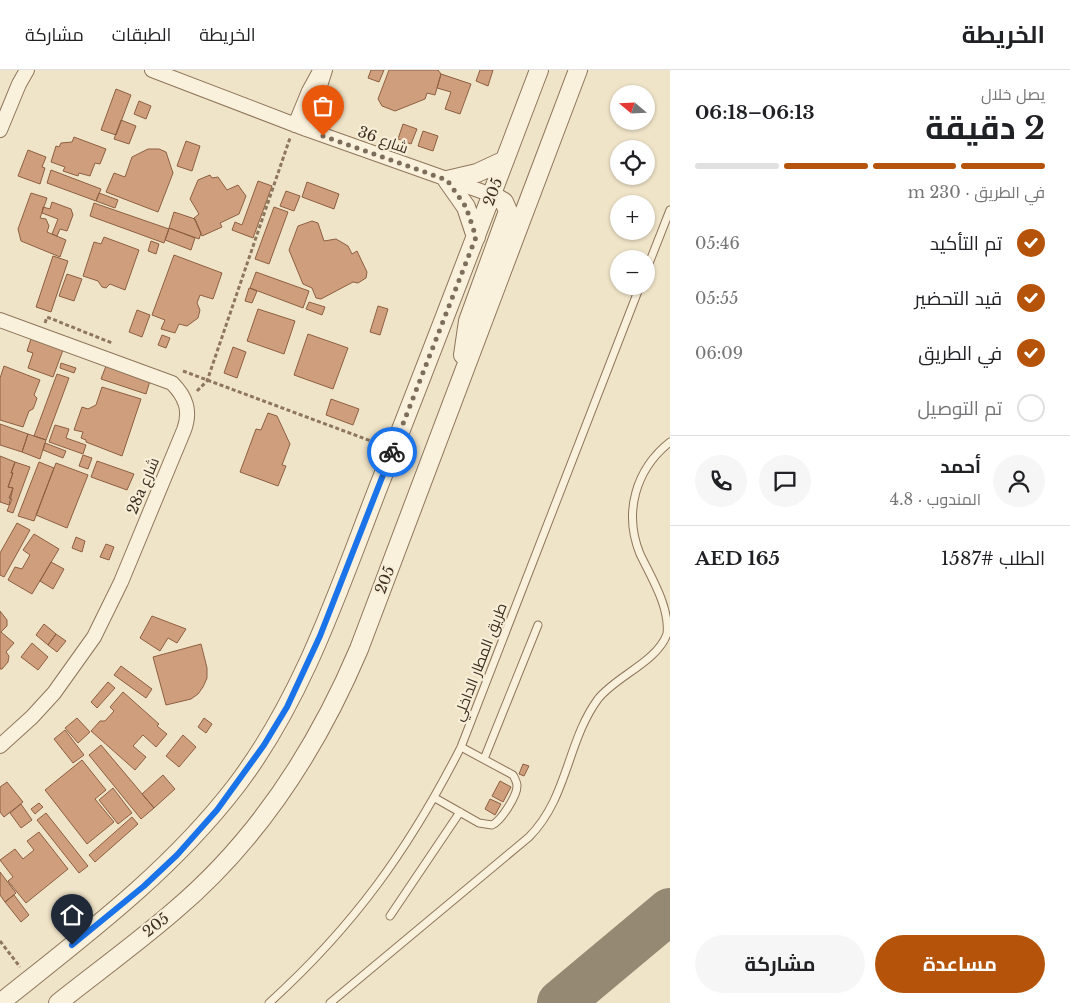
<!DOCTYPE html>
<html lang="ar">
<meta charset="utf-8">
<style>
:root{--surface:#fff;--page:#f6f6f6;--text:#202124;--muted:#757577;--line:#e0e0e0;--accent:#b45309}
body{margin:0;font-family:"Libre Baskerville",Cairo,serif;background:var(--page);color:var(--text);direction:rtl;height:100vh;display:flex;flex-direction:column;font-size:19px;white-space:nowrap}
*{box-sizing:border-box;margin:0}
p{font-size:16px;color:var(--muted)}
.icon{flex:none;width:28px;height:28px;fill:none;stroke:currentColor;stroke-width:2;stroke-linecap:round;stroke-linejoin:round}
.map{position:relative;flex:1;overflow:hidden;direction:ltr}
.drawer{display:flex;flex-direction:column;background:var(--surface);width:400px}
.drawer>*{flex:none}
.needle{width:32px;rotate:289deg}
.fabs{position:absolute;left:610px;top:15px;display:grid;gap:10px}
.fabs a{display:grid;place-items:center;width:45px;height:45px;border-radius:50%;background:var(--surface);box-shadow:0 1px 4px #0004;font-size:25px}
.pin{position:absolute;display:grid;place-items:center;width:42px;height:42px;color:#fff;margin:-51px -21px;border-radius:50% 50% 50% 0;rotate:-45deg;box-shadow:0 0 5px #0007}
.pin .icon{rotate:45deg}
.courier{position:absolute;display:grid;place-items:center;width:50px;height:50px;margin:-25px;border:4px solid #1a73e8;border-radius:50%;background:#fff;color:#222;box-shadow:0 1px 6px #0007}
.head em{font-style:normal;font-weight:700}
.head div{display:flex;flex-direction:column-reverse}
.head{display:flex;align-items:center;justify-content:space-between;height:85px;padding:0 25px}
h1{font-size:32px;font-weight:700;line-height:38px}
.bar{display:grid;grid-template-columns:repeat(4,1fr);gap:8px 5px;align-content:center;height:60px;padding:0 25px}
.bar i{height:6px;border-radius:4px;background:var(--line)}
.bar .active{background:var(--accent)}
.bar p{grid-column:span 4}
.line{display:flex;align-items:center;gap:12px;padding:0 25px;border-top:1px solid var(--line)}
.line div{flex:1}
.round{display:grid;place-items:center;flex:none;width:52px;height:52px;border-radius:26px;background:var(--page)}
ol{padding:0 25px;list-style:none}
li{display:flex;align-items:center;gap:15px;height:55px}
li p{margin-inline-start:auto}
li .icon{padding:5px;border-radius:50%;background:var(--accent);color:#fff;stroke-width:4}
li:last-child{color:var(--muted)}
li i{width:28px;height:28px;border:2px solid var(--line);border-radius:50%}
.cta{display:flex;gap:10px;margin-top:auto;padding:10px 25px}
.cta a{flex:1;height:58px;border-radius:30px;background:var(--accent);color:#fff;font-size:20px;font-weight:700;line-height:58px;text-align:center}
.cta a+a{background:var(--page);color:var(--text)}
header{display:flex;align-items:center;gap:30px;box-sizing:border-box;height:70px;padding:0 25px;background:var(--surface);border-bottom:1px solid var(--line)}
header strong{font-size:24px}
nav{display:flex;gap:28px;margin-inline-start:auto;font-size:18px}
main{display:flex;flex:1;min-height:0}
.map>svg:first-child{display:block}
.lines{fill:none;stroke-linecap:round;stroke-linejoin:round}
.taxiway{stroke:#968974;stroke-width:46}
.building{fill:#cf9f7d;stroke:#8d5f41}
.service-casing{stroke:#8d765c;stroke-width:9}
.minor-casing{stroke:#8d765c;stroke-width:16}
.tertiary-casing{stroke:#8d765c;stroke-width:20}
.path{stroke:#8d765c;stroke-width:3;stroke-dasharray:4 2.5;stroke-linecap:butt}
.service{stroke:#faf1dc;stroke-width:7}
.minor{stroke:#faf1dc;stroke-width:14}
.tertiary{stroke:#faf1dc;stroke-width:18}
.done{stroke:#7c6e5b;stroke-width:5;stroke-dasharray:0 9}
.route{stroke:#1a73e8;stroke-width:6}
.labels{text-anchor:middle;stroke-width:4.5;stroke-linejoin:round;paint-order:stroke}
.street-label{font-size:15px;fill:#3d2e20;stroke:#f7eed8}
</style>
<header>
<strong>الخريطة</strong>
<nav><a>الخريطة</a><a>الطبقات</a><a>مشاركة</a></nav>
</header>
<main>
<section class="drawer">
<div class="head"><div><h1>2 دقيقة</h1><p>يصل خلال</p></div><em>06:13–06:18</em></div>
<div class="bar"><i class="active"></i><i class="active"></i><i class="active"></i><i></i><p>في الطريق · 230 m</p></div>
<ol>
<li><svg class="icon" aria-label="check" viewBox="0 0 24 24"><path d="M5 12l5 5 9-10"/></svg>تم التأكيد<p>05:46</p></li>
<li><svg class="icon" aria-label="check" viewBox="0 0 24 24"><path d="M5 12l5 5 9-10"/></svg>قيد التحضير<p>05:55</p></li>
<li><svg class="icon" aria-label="check" viewBox="0 0 24 24"><path d="M5 12l5 5 9-10"/></svg>في الطريق<p>06:09</p></li>
<li><i></i>تم التوصيل</li>
</ol>
<div class="line" style="height:90px"><a class="round"><svg class="icon" aria-label="person" viewBox="0 0 24 24"><circle cx="12" cy="8" r="4"/><path d="M4 21q1-7 8-7t8 7"/></svg></a><div><b>أحمد</b><p>المندوب · 4.8</p></div><a class="round"><svg class="icon" aria-label="chat" viewBox="0 0 24 24"><path d="M4 5h16v11H9l-5 4z"/></svg></a><a class="round"><svg class="icon" aria-label="phone" viewBox="0 0 24 24"><path d="M5 4h4l2 5-3 2q2 4 5 5l2-3 5 2v4C11 20 4 13 5 4z"/></svg></a></div>
<div class="line" style="height:65px"><div>الطلب #1587</div><b>AED 165</b></div>
<div class="cta"><a>مساعدة</a><a>مشاركة</a></div>
</section>
<div class="map">
<svg width="670" height="933" viewBox="0 0 670 933">
<rect width="100%" height="100%" fill="#f0e4c8"/>
<g class="lines">
<path class="taxiway" d="M560 933 670 841"/>
</g>
<path class="building" d="M371 0H384L379 12 368 8Z
M389 0H438L441 4 435 25 427 23 425 29 395 41 382 36 378 29Z
M480 0H493L488 16 476 11Z
M441 4 471 14 460 44 445 39 451 22 437 18Z
M116 19 131 25 116 65 101 60Z
M139 31 151 36 146 49 134 44Z
M121 50 136 56 129 74 114 69Z
M403 54 417 59 411 74 398 69Z
M423 61 438 66 433 81 418 76Z
M74 67 106 79 100 94 95 93 90 106 79 103 78 106 63 101 65 97 51 92 56 76 59 77 61 73 72 72Z
M186 71 200 76 192 101 177 96Z
M148 79H159L166 82 173 103 158 142 106 122 114 103 125 107 132 87Z
M28 80 46 87 42 97 45 98 40 114 18 106Z
M51 100 101 119 96 131 47 113Z
M210 105 212 108 218 107 227 120 238 115 246 126 239 144 220 153 222 157 202 166 194 148 199 144 190 129 198 110Z
M258 111 272 116 253 168 232 160 235 152 242 155Z
M307 112 339 124 334 139 302 127Z
M286 121 300 126 294 141 280 136Z
M31 123 47 128 40 148 46 149 49 156 47 162 66 170 60 187 21 171 18 159Z
M99 123 118 130 115 138 96 131Z
M52 132 71 139 73 145 67 161 60 159 57 166 52 164 58 149 42 143 43 137 50 139Z
M94 133 169 159 164 173 90 146Z
M274 137 288 142 269 194 255 189Z
M174 142 195 149 201 163 199 169 169 158Z
M312 151 318 153 324 171 336 169 348 176 352 184 357 181 367 202 366 208 358 213 353 212 321 229 316 228 312 218 303 214 289 180 298 156Z
M169 158 195 168 191 180 165 170Z
M104 167 139 180 125 220 110 214 106 218 102 217 98 211 83 206 94 172 101 174Z
M151 171 159 174 156 184 148 181Z
M174 185 222 203 213 229 200 225 197 233 200 240 198 248 187 256 179 254 175 263 161 259 165 250 152 245Z
M53 186 68 191 51 242 36 237Z
M256 202 309 221 303 238 250 218Z
M67 204 82 209 74 231 59 226Z
M249 218 257 221 252 233 245 231Z
M309 232 325 237 322 245 306 239Z
M378 236 388 239 380 265 370 262Z
M258 239 295 251 284 284 247 271Z
M137 240 150 245 142 267 129 262Z
M308 264 348 278 333 319 294 305Z
M162 265 170 268 166 278 158 275Z
M31 269 63 280 53 307 28 298 33 283 27 281Z
M233 277 246 282 237 308 224 303Z
M61 293 76 298 74 303 60 298Z
M4 296 40 310 34 325 37 328 35 334 33 339 29 341 23 357 0 350V308Z
M106 296 150 311 146 324 101 309Z
M57 304 69 308 46 370 34 366Z
M102 317 141 329 122 386 86 372V370L81 368 83 362 74 360 82 337 88 339 96 335Z
M331 329 359 339 353 355 326 345Z
M268 343 277 346 290 374 282 395 286 396 278 416 240 402 256 359 261 360Z
M0 354 28 364 22 382 0 375Z
M55 355 69 359 66 368 86 375 83 384 49 372Z
M28 364 46 370 40 389 22 382Z
M45 373 66 381 63 388 43 380Z
M83 385 92 388 88 399 79 396Z
M0 386 15 392 11 403H13L8 417 13 418 9 435 0 432Z
M97 391 134 404 127 420 91 407Z
M15 392 30 397 13 443 7 441 12 429 9 428 13 418 8 417 13 403H11Z
M39 392 54 398 34 451 18 446Z
M56 393 88 405 67 458 36 445Z
M17 453 30 460 4 507 0 505V483Z
M34 464 59 479 32 524 8 510 15 497 22 499 30 485 23 480Z
M76 467 85 471 82 482 72 478Z
M106 474 114 477 109 490 100 487Z
M51 492 64 499 53 519 40 511Z
M0 541 7 550V556L1 562 14 573 6 582 9 586 8 592 2 599H0Z
M152 546 186 559 177 573 168 568 160 581 140 568Z
M44 554 56 564 48 575 36 565Z
M56 564 66 571 57 582 48 575Z
M32 573 48 587 38 600 21 587Z
M201 574 207 598V608L203 617 198 624 191 629 166 635 153 587Z
M121 596 152 619 146 628 114 605Z
M108 612 115 618 97 638 91 632Z
M123 622 159 654 157 656 167 664 156 677 143 665 133 676 146 687 135 700 91 661 100 651H105L114 641 110 637Z
M77 648 90 662 78 673 65 658Z
M204 648 212 654 206 663 198 657Z
M65 660 84 685 73 693 54 669Z
M183 665 196 677 179 697 166 686Z
M101 675 154 738 141 749 89 685Z
M82 690 106 720 95 729 114 752 87 774 45 720Z
M523 694 529 696 524 706 519 704Z
M163 705 175 719 154 738 142 724Z
M500 711 511 717 503 732 492 726Z
M7 712 23 732 4 747 0 742V717Z
M113 718 132 743 118 754 99 730Z
M490 729 501 734 495 745 485 739Z
M39 733 43 737 35 744 31 739Z
M21 734 32 750 21 758 10 743Z
M46 743 88 796 79 803 37 750Z
M132 747 138 754 95 792 89 785Z
M39 762 68 799 26 833 8 811 13 807 0 790 15 779 23 789 34 780 27 771Z
M0 802 16 823 5 832 0 825Z
M14 825 29 845 21 852 5 832Z"/>
<g class="lines">
<defs>
<path id="service" d="M646 201 670 140
M484 689 538 555
M435 728 479 753 492 755C501 751 517 726 517 716 517 712 515 709 513 705L461 677
M390 846 460 742
M269 933C354 856 409 779 461 677L640 216
M330 933 529 767C568 728 567 671 598 629 616 606 657 592 667 564 670 537 651 507 640 484 623 442 636 399 670 372"/>
<path id="minor" d="M152 0 306 59 492 125
M295 55 309 21 320 1
M306 59 325 0
M0 60 19 14 27 0
M0 250 172 313C186 327 191 341 184 360L121 512 94 567 54 623 32 647 0 676"/>
<path id="tertiary" d="M447 110 466 137 476 167
M447 110 477 103 505 90
M463 285 468 251 508 141 504 132 492 125
M0 933C84 866 170 802 236 716 303 628 338 521 378 418 433 279 486 140 539 0
M58 933C97 902 137 873 174 841 257 771 317 678 359 579L578 0"/>
</defs>
<use href="#service" class="service-casing"/>
<use href="#minor" class="minor-casing"/>
<use href="#tertiary" class="tertiary-casing"/>
<path class="path" d="M45 253 47 247 112 273
M183 301 379 374
M197 321 207 311 290 68
M0 871 20 897"/>
<use href="#service" class="service"/>
<use href="#minor" class="minor"/>
<use href="#tertiary" class="tertiary"/>
</g>
<g class="lines">
<path class="done" d="M323 66 447 110 466 137 476 167 392 382"/>
<path class="route" d="M72 875 144 816 177 785 217 740 264 675 287 637 320 566 392 382"/>
</g>
<g class="labels">
<g class="street-label">
<text transform="translate(383 70) rotate(20)" y="5">شارع 36</text>
<text transform="translate(493 122) rotate(-70)" y="5">205</text>
<text transform="translate(143 416) rotate(-67)" y="5">28a شارع</text>
<text transform="translate(385 510) rotate(-69)" y="5">205</text>
<text transform="translate(480 592) rotate(-69)" y="5">طريق المطار الداخلي</text>
<text transform="translate(156 855) rotate(-38)" y="5">205</text>
</g>
</g>
</svg>
<div class="fabs">
<a><svg class="needle" viewBox="-14 -14 28 28"><path d="M0-13l5 13h-10z" fill="#e53935"/><path d="M0 13l5-13h-10z" fill="#757577"/></svg></a>
<a><svg class="icon" aria-label="locate" viewBox="0 0 24 24"><circle cx="12" cy="12" r="6"/><path d="M12 2v4M12 18v4M2 12h4M18 12h4"/></svg></a>
<a>+</a>
<a>−</a>
</div>
<div class="pin" style="left:323px;top:66px;background:#ea580c"><svg class="icon" aria-label="bag" viewBox="0 0 24 24"><path d="M5 8h14l-1 12H6zM9 8a3 3 0 0 1 6 0"/></svg></div>
<div class="pin" style="left:72px;top:875px;background:#1f2937"><svg class="icon" aria-label="home" viewBox="0 0 24 24"><path d="M3 11l9-7 9 7M6 9v11h12V9"/></svg></div>
<div class="courier" style="left:392px;top:382px"><svg class="icon" aria-label="bike" viewBox="0 0 24 24"><circle cx="6" cy="16" r="4"/><circle cx="18" cy="16" r="4"/><path d="M6 16l4-8h5l3 8M10 8l3 8H6M13 5h3"/></svg></div>
</div>
</main>
